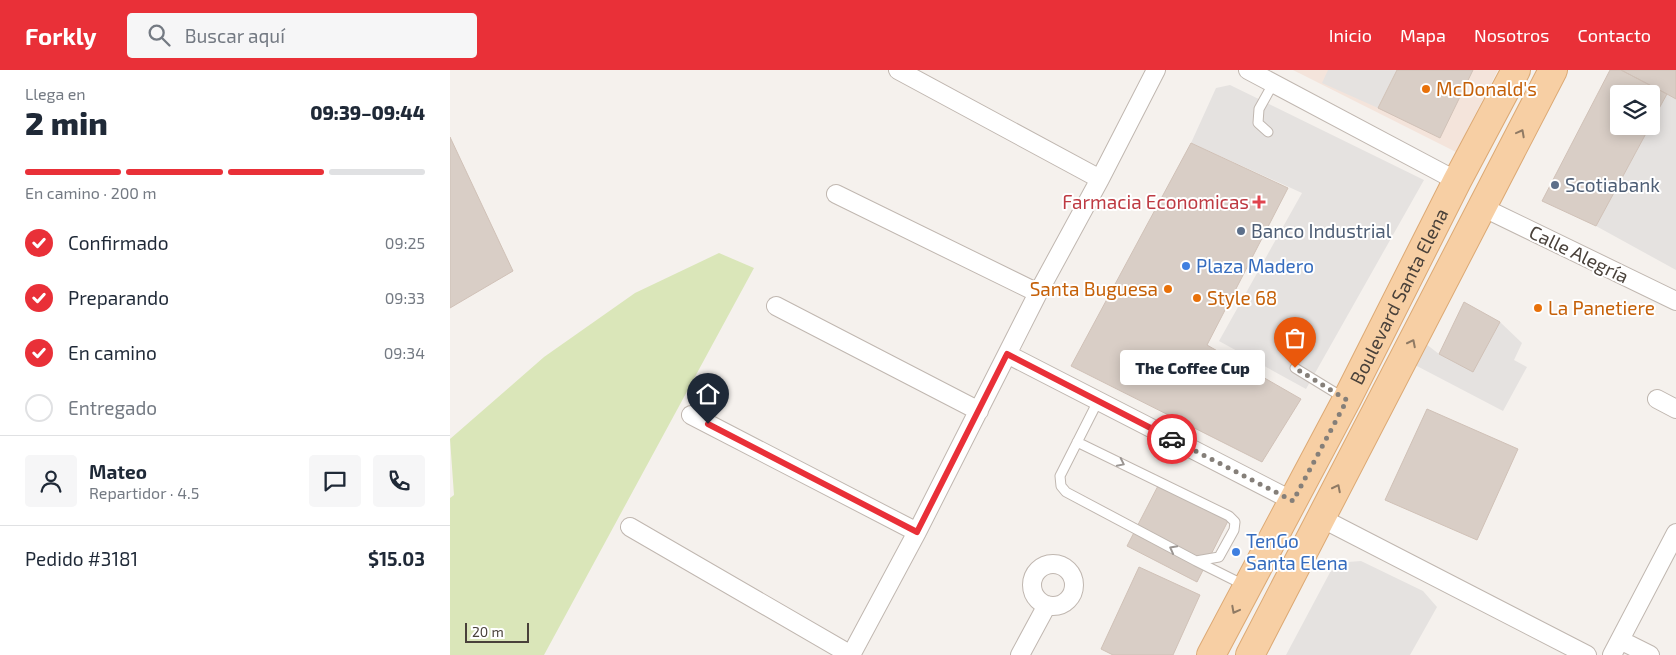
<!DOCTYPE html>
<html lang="es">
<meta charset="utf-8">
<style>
:root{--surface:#fff;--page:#f6f6f7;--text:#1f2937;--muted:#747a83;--line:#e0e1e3;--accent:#e93038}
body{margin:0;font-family:"Exo 2",sans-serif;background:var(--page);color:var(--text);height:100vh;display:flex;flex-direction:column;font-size:19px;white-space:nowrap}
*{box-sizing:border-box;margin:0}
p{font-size:16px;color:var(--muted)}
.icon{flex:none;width:28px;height:28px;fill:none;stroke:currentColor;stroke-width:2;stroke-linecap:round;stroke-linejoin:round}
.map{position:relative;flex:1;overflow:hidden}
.panel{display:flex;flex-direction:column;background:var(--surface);width:450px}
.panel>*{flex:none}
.tools{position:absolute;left:1160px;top:15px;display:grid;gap:10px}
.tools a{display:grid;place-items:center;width:50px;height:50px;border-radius:5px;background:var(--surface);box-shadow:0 2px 12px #0003;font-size:25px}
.scale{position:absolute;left:15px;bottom:12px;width:64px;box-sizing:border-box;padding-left:5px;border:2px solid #49413a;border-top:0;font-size:14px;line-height:18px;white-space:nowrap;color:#49413a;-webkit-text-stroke:4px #fff;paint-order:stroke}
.pin{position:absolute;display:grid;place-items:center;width:42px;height:42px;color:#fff;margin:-51px -21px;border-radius:50% 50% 50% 0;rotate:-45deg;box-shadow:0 0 5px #0007}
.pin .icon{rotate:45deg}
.courier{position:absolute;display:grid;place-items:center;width:50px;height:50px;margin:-25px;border:4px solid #e93038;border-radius:50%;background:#fff;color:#222;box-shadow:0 1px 6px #0007}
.bubble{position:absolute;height:35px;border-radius:5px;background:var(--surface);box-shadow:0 2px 12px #0003;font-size:16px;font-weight:800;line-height:35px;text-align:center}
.summary em{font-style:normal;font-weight:800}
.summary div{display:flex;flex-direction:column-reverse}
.summary{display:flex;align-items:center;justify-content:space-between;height:85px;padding:0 25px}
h1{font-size:32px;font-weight:800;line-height:38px}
.bar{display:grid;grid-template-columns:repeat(4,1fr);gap:8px 5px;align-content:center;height:60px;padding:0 25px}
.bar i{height:6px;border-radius:4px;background:var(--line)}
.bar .on{background:var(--accent)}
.bar p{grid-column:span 4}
.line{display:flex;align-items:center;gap:12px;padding:0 25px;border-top:1px solid var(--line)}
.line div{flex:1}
.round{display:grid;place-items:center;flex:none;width:52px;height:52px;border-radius:5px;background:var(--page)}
ol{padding:0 25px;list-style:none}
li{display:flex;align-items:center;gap:15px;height:55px}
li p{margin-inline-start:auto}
li .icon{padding:5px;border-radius:50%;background:var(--accent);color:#fff;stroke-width:4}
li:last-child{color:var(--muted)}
li i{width:28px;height:28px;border:2px solid var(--line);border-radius:50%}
header{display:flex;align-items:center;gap:30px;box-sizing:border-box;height:70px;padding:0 25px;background:var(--accent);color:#fff}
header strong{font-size:24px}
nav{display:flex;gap:28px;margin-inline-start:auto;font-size:18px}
.search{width:350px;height:45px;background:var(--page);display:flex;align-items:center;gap:12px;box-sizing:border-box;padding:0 18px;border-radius:5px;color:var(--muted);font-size:19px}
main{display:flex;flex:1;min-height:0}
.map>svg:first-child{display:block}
.commercial{fill:#f4e4db}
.green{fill:#dae6b9}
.parking{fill:#e5e2e0}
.building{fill:#d9cec6;stroke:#d0c1b7}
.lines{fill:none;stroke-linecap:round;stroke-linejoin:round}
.service-casing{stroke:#c0b7b0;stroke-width:11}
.minor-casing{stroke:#c0b7b0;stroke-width:20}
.primary-casing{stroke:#dca974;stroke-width:30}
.service{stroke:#fff;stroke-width:9}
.minor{stroke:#fff;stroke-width:18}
.primary{stroke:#f7cfa4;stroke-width:28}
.oneway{stroke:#8f7a64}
.oneway2{stroke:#9b9693}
.done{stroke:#857f79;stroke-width:5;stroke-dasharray:0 9}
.route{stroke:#e93038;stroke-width:6}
.food-dot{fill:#e8710a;stroke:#fff;stroke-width:2}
.service-dot{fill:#5c6f8a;stroke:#fff;stroke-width:2}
.health-dot{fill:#e0444e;stroke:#fff;stroke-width:2}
.shop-dot{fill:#3f7fe0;stroke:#fff;stroke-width:2}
.labels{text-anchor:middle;stroke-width:4;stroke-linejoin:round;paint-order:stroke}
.food-label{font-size:19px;fill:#c56008;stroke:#fff;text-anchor:start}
.service-label{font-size:19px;fill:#4e5e75;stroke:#fff;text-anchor:start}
.health-label{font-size:19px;fill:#be3a42;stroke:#fff;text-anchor:end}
.street-label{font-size:19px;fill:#49413a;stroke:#fff}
.shop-label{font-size:19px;fill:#366cbe;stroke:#fff;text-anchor:start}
</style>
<header>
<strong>Forkly</strong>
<div class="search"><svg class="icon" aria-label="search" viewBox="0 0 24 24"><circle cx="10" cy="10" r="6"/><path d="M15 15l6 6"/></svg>Buscar aquí</div>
<nav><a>Inicio</a><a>Mapa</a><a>Nosotros</a><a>Contacto</a></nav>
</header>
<main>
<section class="panel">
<div class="summary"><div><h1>2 min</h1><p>Llega en</p></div><em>09:39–09:44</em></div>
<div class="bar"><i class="on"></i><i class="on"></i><i class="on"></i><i></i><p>En camino · 200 m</p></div>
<ol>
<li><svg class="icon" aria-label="check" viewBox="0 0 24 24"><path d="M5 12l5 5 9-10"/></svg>Confirmado<p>09:25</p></li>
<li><svg class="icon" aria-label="check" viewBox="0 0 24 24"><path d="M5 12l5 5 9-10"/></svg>Preparando<p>09:33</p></li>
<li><svg class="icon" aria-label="check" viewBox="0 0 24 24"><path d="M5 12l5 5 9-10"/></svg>En camino<p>09:34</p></li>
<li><i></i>Entregado</li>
</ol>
<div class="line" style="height:90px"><a class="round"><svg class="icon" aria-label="person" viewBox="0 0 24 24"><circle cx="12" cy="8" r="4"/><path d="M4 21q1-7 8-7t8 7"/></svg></a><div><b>Mateo</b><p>Repartidor · 4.5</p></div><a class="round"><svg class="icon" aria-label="chat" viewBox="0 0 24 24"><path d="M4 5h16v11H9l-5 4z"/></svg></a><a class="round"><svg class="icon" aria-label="phone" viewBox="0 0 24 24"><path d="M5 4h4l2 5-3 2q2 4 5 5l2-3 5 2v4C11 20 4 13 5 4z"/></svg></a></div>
<div class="line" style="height:65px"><div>Pedido #3181</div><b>$15.03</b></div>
</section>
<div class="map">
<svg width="1226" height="585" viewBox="0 0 1226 585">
<rect width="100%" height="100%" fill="#f5f1ed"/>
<path class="commercial" d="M843 0H1048L1006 82Z"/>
<path class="green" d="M269 183 304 198 94 585H0V428L4 425 0 369 94 287 185 223Z"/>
<path class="parking" d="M878 0H947L928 38 872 13Z
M780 15 974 110 856 319 769 271 852 123 741 73 766 18Z
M1217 24 1226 29V200L1146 156 1200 56H1201V53Z
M1050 252 1072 273 1064 290 1077 297 1053 341 965 295 976 274 989 284 1023 301Z
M911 491 973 521 987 537 960 585H836L885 493Z"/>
<path class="building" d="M947 0H1023L990 68 928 38Z
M1160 0H1171L1217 24 1201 53V24H1169V56H1200L1146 156 1092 131Z
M1171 0H1226V29L1217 24Z
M0 67 63 201 0 238Z
M741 73 838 118 757 275 851 329 812 392 621 296Z
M1014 232 1050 252 1023 302 989 284Z
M977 339 1068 379 1027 470 935 430Z
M710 412 780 447 747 512 677 476Z
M689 497 750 525 723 585H663L651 579Z"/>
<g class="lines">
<defs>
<path id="service" d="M818 62 808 53 809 39 823 14
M845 298 894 328
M648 331 610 406 611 416 616 422 746 491 796 516
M627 372 779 446 785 452 784 460 769 487 746 491"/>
<path id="minor" d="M448 0 650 109
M798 0 1007 111
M386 124 588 223
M1032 137 1226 231
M326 236 529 341
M557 284 843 431
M1207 329 1226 339
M241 345 467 462
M871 448 1137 585
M180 457 401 585
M582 515a21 21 0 1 1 42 0a21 21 0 1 1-42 0Z
M1170 570 1200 585
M401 585 467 462 588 223 650 109 706 0
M570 585 597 535
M1162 585 1226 463"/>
<g id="primary">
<path id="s1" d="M761 585 897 329 1007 111 1066 0"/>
<path d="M800 585 1103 0"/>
</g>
</defs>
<use href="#service" class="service-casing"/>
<use href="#minor" class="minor-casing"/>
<use href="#primary" class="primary-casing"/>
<use href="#service" class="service"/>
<use href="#minor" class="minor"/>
<use href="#primary" class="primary"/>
</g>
<defs><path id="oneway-chevron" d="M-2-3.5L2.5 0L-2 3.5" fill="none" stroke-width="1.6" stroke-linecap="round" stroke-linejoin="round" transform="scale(1.25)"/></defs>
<g class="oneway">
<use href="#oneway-chevron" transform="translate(1071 63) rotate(-62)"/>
<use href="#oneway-chevron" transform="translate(962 273) rotate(-63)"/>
<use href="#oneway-chevron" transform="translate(887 418) rotate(-63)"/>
<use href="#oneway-chevron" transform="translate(785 540) rotate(118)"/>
</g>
<g class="oneway2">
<use href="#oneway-chevron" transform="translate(671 393) rotate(26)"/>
<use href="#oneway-chevron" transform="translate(723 479) rotate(-152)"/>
</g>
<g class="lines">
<path class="done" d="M722 369 843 431 897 330 845 298"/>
<path class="route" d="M258 354 467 462 557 284 722 369"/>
</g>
<g class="food-dot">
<circle cx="976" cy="19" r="5"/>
<circle cx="718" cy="219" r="5"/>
<circle cx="747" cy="228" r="5"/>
<circle cx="1088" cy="238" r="5"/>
</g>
<g class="service-dot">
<circle cx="1105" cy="115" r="5"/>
<circle cx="791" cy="161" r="5"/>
</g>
<path class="health-dot" d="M806.5 124.5h5v5h5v5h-5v5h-5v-5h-5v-5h5z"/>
<g class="shop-dot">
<circle cx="736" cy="196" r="5"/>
<circle cx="786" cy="482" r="5"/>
</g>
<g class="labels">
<g class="food-label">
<text x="986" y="26">McDonald's</text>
<text x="708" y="226" text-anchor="end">Santa Buguesa</text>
<text x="757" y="235">Style 68</text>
<text x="1098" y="245">La Panetiere</text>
</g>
<g class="service-label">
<text x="1115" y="122">Scotiabank</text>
<text x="801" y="168">Banco Industrial</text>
</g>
<g class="health-label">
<text x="799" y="139">Farmacia Economicas</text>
</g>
<g class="street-label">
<text transform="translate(1129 184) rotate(26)" y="7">Calle Alegría</text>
<text dy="7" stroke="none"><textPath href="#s1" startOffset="405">Boulevard Santa Elena</textPath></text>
</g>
<g class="shop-label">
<text x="746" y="203">Plaza Madero</text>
<text x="796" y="478">TenGo<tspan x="796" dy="22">Santa Elena</tspan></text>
</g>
</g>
</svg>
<div class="tools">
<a><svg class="icon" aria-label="layers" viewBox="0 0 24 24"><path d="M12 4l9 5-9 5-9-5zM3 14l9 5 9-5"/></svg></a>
</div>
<div class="scale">20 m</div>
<div class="pin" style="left:845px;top:298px;background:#ea580c"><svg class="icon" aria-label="bag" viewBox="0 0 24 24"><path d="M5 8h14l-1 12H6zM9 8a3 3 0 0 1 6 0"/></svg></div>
<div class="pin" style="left:258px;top:354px;background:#1f2937"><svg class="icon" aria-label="home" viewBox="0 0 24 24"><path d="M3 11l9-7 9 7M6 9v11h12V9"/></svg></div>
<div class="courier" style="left:722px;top:369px"><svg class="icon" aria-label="car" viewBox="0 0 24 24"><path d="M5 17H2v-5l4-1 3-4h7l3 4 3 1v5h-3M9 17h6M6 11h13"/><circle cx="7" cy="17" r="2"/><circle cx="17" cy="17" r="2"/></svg></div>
<div class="bubble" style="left:670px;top:280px;width:145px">The Coffee Cup</div>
</div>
</main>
